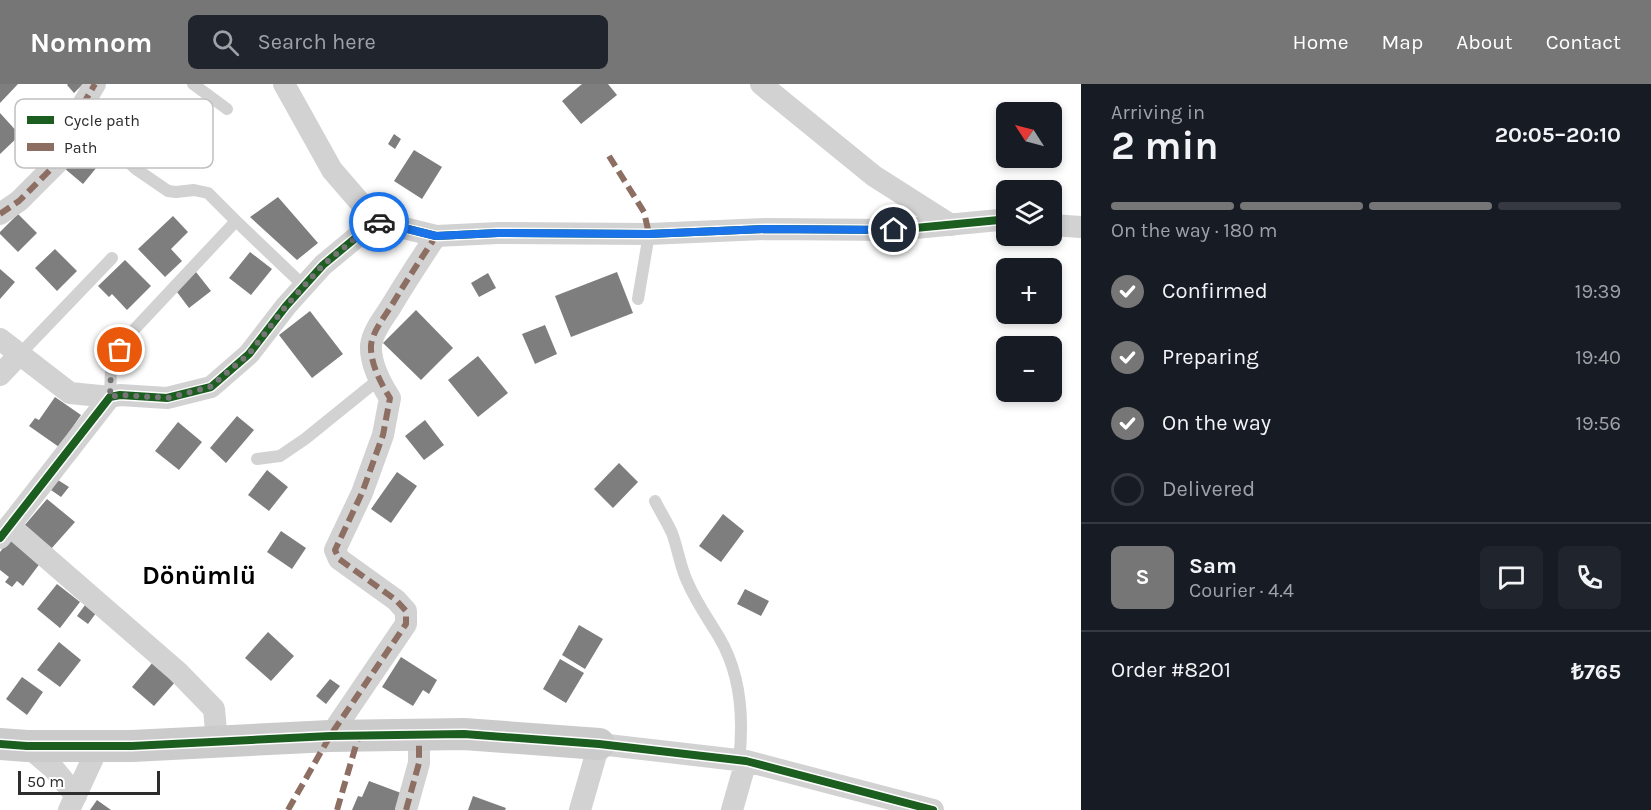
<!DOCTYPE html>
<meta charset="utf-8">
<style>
:root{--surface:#171b24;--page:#20242c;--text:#f1f3f6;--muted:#9ea1a6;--line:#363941;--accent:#767676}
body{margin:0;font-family:Karla,sans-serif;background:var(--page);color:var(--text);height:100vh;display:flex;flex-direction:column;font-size:22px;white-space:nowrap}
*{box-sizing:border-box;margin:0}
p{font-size:20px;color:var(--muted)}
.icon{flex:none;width:33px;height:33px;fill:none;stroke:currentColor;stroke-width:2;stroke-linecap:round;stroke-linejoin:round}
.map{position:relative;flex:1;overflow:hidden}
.side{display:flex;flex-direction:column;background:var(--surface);width:570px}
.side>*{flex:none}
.needle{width:39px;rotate:306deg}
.tools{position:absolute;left:996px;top:18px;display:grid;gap:12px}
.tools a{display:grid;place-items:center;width:66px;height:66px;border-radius:9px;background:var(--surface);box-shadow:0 3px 9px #0003;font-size:30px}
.scale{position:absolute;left:18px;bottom:15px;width:142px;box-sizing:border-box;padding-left:6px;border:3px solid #2d2d2d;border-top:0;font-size:16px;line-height:21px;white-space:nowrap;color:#2d2d2d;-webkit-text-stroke:4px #fff;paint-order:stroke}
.pin{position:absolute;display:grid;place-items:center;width:51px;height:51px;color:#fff;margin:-26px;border:3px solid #fff;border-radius:50%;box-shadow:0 2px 6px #0007}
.courier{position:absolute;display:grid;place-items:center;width:60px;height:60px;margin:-30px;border:4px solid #1a73e8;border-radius:50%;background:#fff;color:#222;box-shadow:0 2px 8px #0007}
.headline em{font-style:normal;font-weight:700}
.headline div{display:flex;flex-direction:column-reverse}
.headline{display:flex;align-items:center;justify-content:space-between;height:102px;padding:0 30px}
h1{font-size:39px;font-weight:700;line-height:45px}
.bar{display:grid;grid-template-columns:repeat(4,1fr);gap:9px 6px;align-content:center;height:72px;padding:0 30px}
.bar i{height:8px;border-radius:4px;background:var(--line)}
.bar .selected{background:var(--accent)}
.bar p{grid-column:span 4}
.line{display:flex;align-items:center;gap:15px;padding:0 30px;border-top:2px solid var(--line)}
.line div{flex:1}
.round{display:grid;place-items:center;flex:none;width:63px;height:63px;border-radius:9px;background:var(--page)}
ol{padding:0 30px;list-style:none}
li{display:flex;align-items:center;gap:18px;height:66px}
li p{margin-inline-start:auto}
li .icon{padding:6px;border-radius:50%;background:var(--accent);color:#fff;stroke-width:4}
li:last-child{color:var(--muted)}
li i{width:33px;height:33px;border:3px solid var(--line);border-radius:50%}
header{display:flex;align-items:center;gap:36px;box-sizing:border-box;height:84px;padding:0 30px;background:var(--accent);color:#fff}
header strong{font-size:28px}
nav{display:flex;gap:33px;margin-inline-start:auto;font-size:21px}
.search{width:420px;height:54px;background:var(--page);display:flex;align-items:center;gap:15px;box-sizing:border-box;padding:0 21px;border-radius:9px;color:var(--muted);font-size:22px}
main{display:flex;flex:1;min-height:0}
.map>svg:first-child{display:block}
.building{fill:#7e7e7e}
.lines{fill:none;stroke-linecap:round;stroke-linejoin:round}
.lane{stroke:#d2d2d2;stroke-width:12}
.street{stroke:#d2d2d2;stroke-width:22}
.secondary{stroke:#cbcbcb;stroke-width:32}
.quiet{stroke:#8d6e63;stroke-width:6;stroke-dasharray:12 6;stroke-linecap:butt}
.cycleway-casing{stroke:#fff;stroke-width:11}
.cycleway{stroke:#1b5e20;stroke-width:8}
.done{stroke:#767676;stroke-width:6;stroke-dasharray:0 10.8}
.route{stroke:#1a73e8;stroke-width:8}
.labels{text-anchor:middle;stroke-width:6;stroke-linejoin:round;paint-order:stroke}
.district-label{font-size:26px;font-weight:bold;fill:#000;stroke:#fff}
.key{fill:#fff;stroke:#c0c0c0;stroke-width:1.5}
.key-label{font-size:16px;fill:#2d2d2d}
</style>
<header>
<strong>Nomnom</strong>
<div class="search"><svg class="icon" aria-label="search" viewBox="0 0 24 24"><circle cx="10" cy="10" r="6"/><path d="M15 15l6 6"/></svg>Search here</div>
<nav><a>Home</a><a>Map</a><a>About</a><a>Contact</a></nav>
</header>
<main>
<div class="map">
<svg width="1081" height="726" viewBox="0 0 1081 726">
<rect width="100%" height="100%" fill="#fff"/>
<path class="building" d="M0 0H18L0 19Z
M68 0H83L74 9 67 1Z
M582 0H608L617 11 581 40 562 17Z
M0 29 20 51 0 70Z
M92 50 111 66 83 100 64 84Z
M394 50 401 55 395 65 388 60Z
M414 66 442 83 422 115 394 97Z
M278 113 318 159 297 176 250 133Z
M18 130 37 149 18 168 0 150V148Z
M173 132 188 148 171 165 182 177 165 193 138 165Z
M55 165 77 187 57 207 35 184Z
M250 168 272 185 251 211 229 194Z
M125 176 151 202 127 226 112 210 109 213 98 202Z
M0 185 15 198 0 215Z
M196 188 211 207 189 224 174 204Z
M617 188 633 229 571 253 555 212Z
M488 189 496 204 479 213 471 199Z
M416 226 453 264 421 296 383 259Z
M310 227 343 270 312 294 279 251Z
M545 241 557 270 535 280 522 250Z
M478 272 508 309 478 333 448 296Z
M55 313 81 331 59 363 29 342 35 334 39 336Z
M237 332 254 346 226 379 210 364Z
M425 336 444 361 424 376 405 352Z
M178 338 202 358 179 386 155 367Z
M619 379 638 398 613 424 594 405Z
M267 386 288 403 269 427 248 411Z
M397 388 417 402 391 439 371 425Z
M58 396 69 403 61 413 51 406Z
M47 415 75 438 51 465 24 442Z
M723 430 744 447 721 478 699 462Z
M281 447 306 464 292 485 267 468Z
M10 455 41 478 23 502 17 497 12 503 5 498 9 493 0 486V468Z
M57 500 80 518 60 544 37 525Z
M745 505 769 517 761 532 737 520Z
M88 517 99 525 88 540 77 532Z
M579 541 603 555 585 585 562 571Z
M268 548 294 572 271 597 245 574Z
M59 558 81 576 60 603 37 586Z
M401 573 437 596 429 610 423 606 413 622 382 603Z
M560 575 584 589 566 619 543 605Z
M153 578 176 597 154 622 132 603Z
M22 593 43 608 27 631 6 615Z
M330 595 340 602 326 620 316 612Z
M369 697 401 709 395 726H352L358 712 362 713Z
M473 712 506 724 505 726H468Z
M97 716 111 726H90Z"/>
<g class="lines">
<path class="lane" d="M193 0 227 25
M84 39 136 85 168 107 176 108 194 106 208 109 236 137
M638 215 649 150
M19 271 112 174
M110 313 111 285 120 266 130 250 236 137 304 202
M257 375 280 372 305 355 378 296
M655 417C660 427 667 438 672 449 678 465 680 482 687 497 696 518 707 533 719 553 741 590 744 634 739 677"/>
<path class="street" d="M284 0 332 86 376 137
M761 0 874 92 951 141
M0 130 19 117 58 78 82 46 84 39 81 31 82 22 95 0
M1052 141 1081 143
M0 255 70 309 110 313
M0 291 19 271
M10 442 178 588 214 625 217 658
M0 454 110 313 120 311 167 314 211 303 249 270 286 222 323 181 376 137 436 152 498 149 649 150 766 145 894 146 999 136 1006 137
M330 652 406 540V527L396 516 339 475 335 466 362 409 383 351 390 314C381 300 370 279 371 261 373 247 383 235 390 224 405 199 420 176 436 152
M27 662 54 685 76 712
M69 726 99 661
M406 726 419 679V651
M580 726 599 660 746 677 933 726
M732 726 746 677"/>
<path class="secondary" d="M0 660 27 662H132L330 652 464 650 599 660"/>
<path class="quiet" d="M609 72 644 128 649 150
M0 130 19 117 58 78 82 46 84 39 81 31 82 22 95 0
M288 726 330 652 406 540V527L396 516 339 475 335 466 362 409 383 351 390 314C381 300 370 279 371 261 373 247 383 235 390 224 405 199 420 176 436 152
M337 726 359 651
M406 726 419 679V651"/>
<defs>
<path id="cycleway" d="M0 454 110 313 120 311 167 314 211 303 249 270 286 222 323 181 376 137 436 152 498 149 649 150 766 145 894 146 999 136 1006 137
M0 660 27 662H132L330 652 464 650 599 660 746 677 933 726"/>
</defs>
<use href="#cycleway" class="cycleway-casing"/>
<use href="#cycleway" class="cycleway"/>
</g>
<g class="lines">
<path class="done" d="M120 266 111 285 110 313 120 311 168 314 210 303 249 270 286 222 323 181 376 137 379 138"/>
<path class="route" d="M379 138 436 152 498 149 649 150 766 145 894 146"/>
</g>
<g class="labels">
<g class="district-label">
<text x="199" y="500">Dönümlü</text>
</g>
</g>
<rect x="15" y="15" width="198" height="69" rx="9" class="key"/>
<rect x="27" y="32" width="27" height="8" fill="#1b5e20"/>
<rect x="27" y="59" width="27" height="8" fill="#8d6e63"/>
<g class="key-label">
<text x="64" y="42">Cycle path</text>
<text x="64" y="69">Path</text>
</g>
</svg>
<div class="tools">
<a><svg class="needle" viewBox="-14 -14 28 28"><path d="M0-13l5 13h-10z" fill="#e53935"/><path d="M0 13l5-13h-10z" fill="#9ea1a6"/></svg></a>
<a><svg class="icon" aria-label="layers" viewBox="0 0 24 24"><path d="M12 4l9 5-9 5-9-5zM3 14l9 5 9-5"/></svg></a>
<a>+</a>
<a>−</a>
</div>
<div class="scale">50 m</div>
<div class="pin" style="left:120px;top:266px;background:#ea580c"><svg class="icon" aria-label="bag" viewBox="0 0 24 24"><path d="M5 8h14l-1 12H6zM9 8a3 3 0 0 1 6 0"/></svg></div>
<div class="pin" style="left:894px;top:146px;background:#1f2937"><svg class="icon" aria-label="home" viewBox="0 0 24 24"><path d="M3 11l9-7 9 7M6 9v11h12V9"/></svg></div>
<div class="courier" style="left:379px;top:138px"><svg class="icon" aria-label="car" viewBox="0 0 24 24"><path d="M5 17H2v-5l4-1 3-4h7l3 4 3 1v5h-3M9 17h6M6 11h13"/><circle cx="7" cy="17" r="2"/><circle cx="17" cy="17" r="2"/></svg></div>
</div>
<section class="side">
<div class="headline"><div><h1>2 min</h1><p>Arriving in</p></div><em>20:05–20:10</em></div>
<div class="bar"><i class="selected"></i><i class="selected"></i><i class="selected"></i><i></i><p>On the way · 180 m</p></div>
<ol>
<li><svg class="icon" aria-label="check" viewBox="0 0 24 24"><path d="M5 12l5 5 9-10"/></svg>Confirmed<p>19:39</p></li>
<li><svg class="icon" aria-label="check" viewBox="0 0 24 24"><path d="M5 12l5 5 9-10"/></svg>Preparing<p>19:40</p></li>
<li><svg class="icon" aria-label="check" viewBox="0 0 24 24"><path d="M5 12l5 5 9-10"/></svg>On the way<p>19:56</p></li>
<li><i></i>Delivered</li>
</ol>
<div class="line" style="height:108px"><b class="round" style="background:var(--accent);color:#fff">S</b><div><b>Sam</b><p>Courier · 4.4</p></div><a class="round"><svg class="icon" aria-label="chat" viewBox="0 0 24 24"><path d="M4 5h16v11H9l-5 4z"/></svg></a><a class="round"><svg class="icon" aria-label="phone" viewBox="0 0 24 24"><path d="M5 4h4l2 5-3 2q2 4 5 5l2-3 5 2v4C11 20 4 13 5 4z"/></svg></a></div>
<div class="line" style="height:78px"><div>Order #8201</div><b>₺765</b></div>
</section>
</main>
